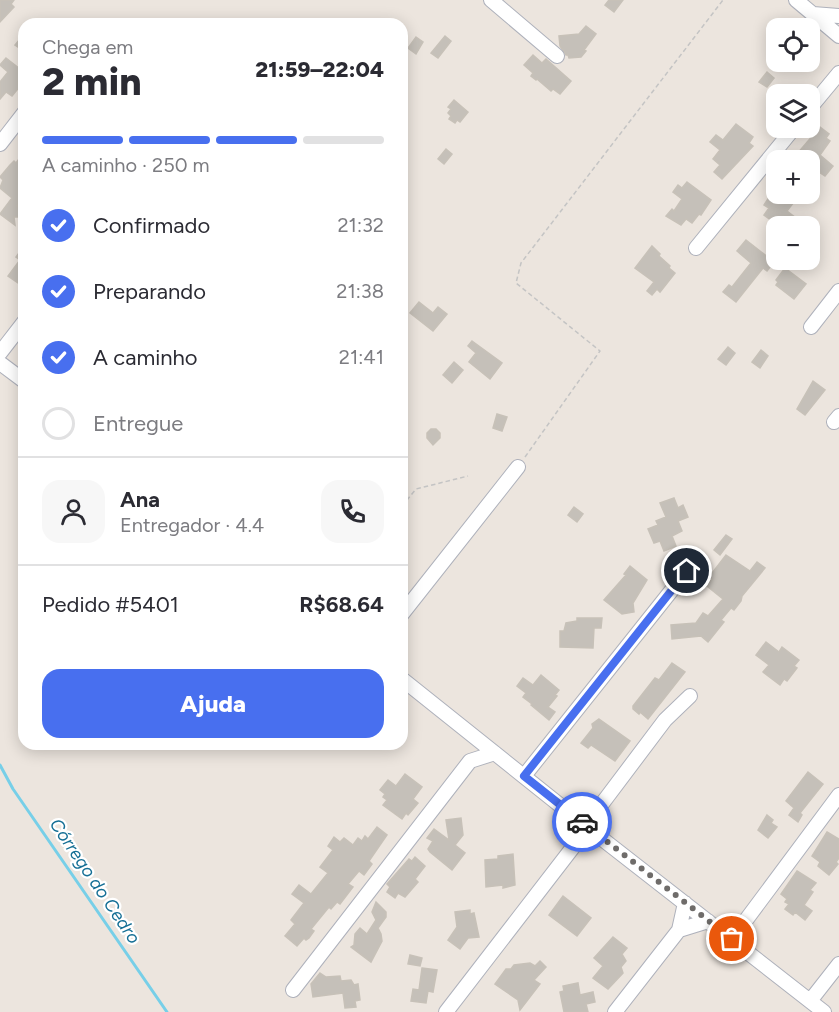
<!DOCTYPE html>
<html lang="pt">
<meta charset="utf-8">
<style>
:root{--surface:#fff;--page:#f7f7f7;--text:#2b2b33;--muted:#7c7c81;--line:#e1e1e2;--accent:#486fef}
body{margin:0;font-family:Figtree,sans-serif;background:var(--page);color:var(--text);height:100vh;display:flex;flex-direction:column;font-size:22px;white-space:nowrap}
*{box-sizing:border-box;margin:0}
p{font-size:20px;color:var(--muted)}
.icon{flex:none;width:33px;height:33px;fill:none;stroke:currentColor;stroke-width:2;stroke-linecap:round;stroke-linejoin:round}
.map{position:relative;flex:1;overflow:hidden}
.side{position:absolute;left:18px;top:18px;width:390px;height:732px;display:flex;flex-direction:column;background:var(--surface);border-radius:18px;box-shadow:0 3px 15px #0003}
.side>*{flex:none}
.tools{position:absolute;left:766px;top:18px;display:grid;gap:12px}
.tools a{display:grid;place-items:center;width:54px;height:54px;border-radius:12px;background:var(--surface);box-shadow:0 3px 15px #0003;font-size:30px}
.pin{position:absolute;display:grid;place-items:center;width:51px;height:51px;color:#fff;margin:-26px;border:3px solid #fff;border-radius:50%;box-shadow:0 2px 6px #0007}
.courier{position:absolute;display:grid;place-items:center;width:60px;height:60px;margin:-30px;border:4px solid #486fef;border-radius:50%;background:#fff;color:#222;box-shadow:0 2px 8px #0007}
.summary em{font-style:normal;font-weight:800}
.summary div{display:flex;flex-direction:column-reverse}
.summary{display:flex;align-items:center;justify-content:space-between;height:102px;padding:0 24px}
h1{font-size:39px;font-weight:800;line-height:45px}
.bar{display:grid;grid-template-columns:repeat(4,1fr);gap:9px 6px;align-content:center;height:72px;padding:0 24px}
.bar i{height:8px;border-radius:4px;background:var(--line)}
.bar .on{background:var(--accent)}
.bar p{grid-column:span 4}
.line{display:flex;align-items:center;gap:15px;padding:0 24px;border-top:2px solid var(--line)}
.line div{flex:1}
.round{display:grid;place-items:center;flex:none;width:63px;height:63px;border-radius:18px;background:var(--page)}
ol{padding:0 24px;list-style:none}
li{display:flex;align-items:center;gap:18px;height:66px}
li p{margin-inline-start:auto}
li .icon{padding:6px;border-radius:50%;background:var(--accent);color:#fff;stroke-width:4}
li:last-child{color:var(--muted)}
li i{width:33px;height:33px;border:3px solid var(--line);border-radius:50%}
.primary-button{display:flex;gap:12px;margin-top:auto;padding:12px 24px}
.primary-button a{flex:1;height:69px;border-radius:18px;background:var(--accent);color:#fff;font-size:24px;font-weight:800;line-height:69px;text-align:center}
.map>svg:first-child{display:block}
.lines{fill:none;stroke-linecap:round;stroke-linejoin:round}
.stream{stroke:#77cfe8;stroke-width:3}
.building{fill:#c5c0b9;stroke:#c7c1b8;stroke-width:1.5}
.minor-casing{stroke:#aeb1bb;stroke-width:16}
.path{stroke:#c4c4c4;stroke-width:1.5;stroke-dasharray:4.5 3;stroke-linecap:butt}
.minor{stroke:#fff;stroke-width:14}
.done{stroke:#6f6c6a;stroke-width:6;stroke-dasharray:0 10.8}
.route{stroke:#486fef;stroke-width:8}
.labels{text-anchor:middle;stroke-width:4.5;stroke-linejoin:round;paint-order:stroke}
.water-label{font-size:18px;font-style:italic;fill:#156f95;stroke:#fff}
</style>
<div class="map">
<svg width="839" height="1012" viewBox="0 0 839 1012">
<rect width="100%" height="100%" fill="#ece5de"/>
<g class="lines">
<path class="stream" d="M0 765 13 789 167 1012"/>
</g>
<path class="building" d="M0 0H14L11 4 14 7 0 22Z
M609 0H623L614 12 605 5Z
M586 26 596 34 584 50 586 51 581 57 569 58 568 55H566L560 46 559 36 579 34Z
M24 34V51L15 45Z
M445 36 451 41 438 58 431 53Z
M416 37 423 42 416 54 408 48Z
M533 55 542 63 546 59 571 81 560 94 553 89 551 91 537 79 536 80 531 76 533 73 524 65Z
M6 58 24 72V75L18 83 21 85 12 96 6 92 0 99V82L8 72 0 65Z
M767 72 774 78 767 87 759 82Z
M454 100 468 112 460 122 457 120 455 123 449 119 451 116 448 113 451 109 448 107Z
M736 124 753 137 749 143 753 146 722 179 714 172 720 165 713 159 720 150 710 142 716 135 723 140Z
M820 127 829 134 826 138 830 141 820 155 833 166 825 176 810 166V160H803L796 155Z
M446 149 452 154 444 164 438 159Z
M19 159 24 164V197L17 206 23 211 19 217H14L15 225 0 214 12 198 0 188 3 180 0 177 10 165 14 161 16 163Z
M687 182 711 200 701 215 699 214 692 223 686 219 681 225 666 216 672 209 674 211 682 199 673 192 678 185 682 188Z
M777 185V194H800L787 211 800 221 795 226H779L764 215 769 208 764 205Z
M746 240 774 262 767 271 763 268 736 302 723 292 729 285 732 287 751 263 737 251Z
M24 246V287L8 276 20 260 16 257Z
M652 246 660 254 659 256 670 266 669 268 675 273 660 292 657 289 652 295 647 291 654 282 635 268Z
M785 268 806 284 794 299 776 285 778 282 776 280Z
M419 302 433 313 438 307 447 314 433 331 410 313Z
M472 341 502 363 490 379 469 362 476 353 468 346Z
M728 347 735 353 726 365 718 359Z
M761 350 768 356 760 368 752 362Z
M454 362 463 370 452 383 443 375Z
M813 381 825 390 805 415 797 409Z
M497 414 507 417 502 431 493 428Z
M431 429H436L440 433V438L433 445 427 438V433Z
M674 498 678 508 683 505 688 517 678 521 682 531 672 536 676 546 664 551 660 541 654 543 648 529 658 525 656 521 666 517 660 503Z
M574 507 583 514 577 522 568 515Z
M726 535 732 539 720 555 714 550Z
M726 555 750 571 757 562 765 568 742 596 741 601 734 610 731 608 721 620 724 622 708 642 701 636 672 639 671 625 696 623 703 613 708 616 723 599 707 586 712 579 709 577Z
M630 566 647 580 633 603 634 612 622 614 604 600 626 575 624 574Z
M577 618H602L601 628H594L593 648 560 647V631H564L566 623 577 621Z
M766 642 779 652 782 647 799 660 794 666 797 668 787 681 784 679 780 685 763 672 769 665 756 655Z
M672 663 685 672 648 719 640 712 639 714 633 709V706L655 678 659 680Z
M541 675 559 690 555 695 557 696 548 707 555 712 549 720 531 705 532 704 523 697 526 693 517 686 523 678 533 685Z
M599 719 630 741 615 761 591 745 588 748 581 743 593 728 592 724Z
M808 772 823 784 800 813 802 815 798 822 789 815 794 808 786 801Z
M405 774 422 787 413 799 418 803 408 815 406 813 402 819 383 805 387 800 383 797 385 794 380 790 388 780 396 786Z
M767 815 773 820 771 823 777 827 768 838 758 830Z
M461 818 463 835 455 845 465 853 452 870 430 852 428 849 433 841 427 838 434 829 449 840 446 820Z
M377 827 387 835 369 861 372 864 364 875 359 871 348 884 353 887 340 904 337 902 331 909 329 907 311 929 314 931 309 938 306 940 304 938 297 946 285 936 295 924 291 920 304 903 292 894 299 885 311 894 328 873 320 867 333 850 328 846 334 837 340 842 344 838 353 845 358 838 362 841 365 836 368 839Z
M827 832 839 839V858L836 862 838 864 829 875 818 866 820 862 812 856Z
M513 854 515 885 503 888V885L486 887 485 860 498 859V856Z
M415 857 425 866 415 879 418 882 405 897 398 893 395 898 387 892 390 887 387 884 409 859 412 861Z
M797 871 816 883 810 890 813 892 804 905 812 911 805 920 795 912 793 915 785 909 789 904 785 902 787 899 781 894Z
M563 896 591 918 577 936 549 915Z
M376 902 386 912V917L378 928 381 934 382 941 371 962 351 947 354 945 355 934 360 928 367 934 376 920 372 912Z
M470 910V914L474 913 479 937 468 938 460 949 448 940 457 927 455 912Z
M613 937 627 948 622 954 626 961 621 967 623 973 608 989 593 978 603 966 594 958Z
M410 955 422 958 420 966 408 964Z
M540 961 546 967 534 980 540 984 520 1010 518 1000 495 984 506 969H511L514 965 530 963 535 966Z
M422 968 437 970 433 992 428 991 426 1003 411 1001 413 989 419 990Z
M320 973 326 977 340 976 341 981 351 980 354 985 358 984 360 1000 355 1001 356 1007 345 1008 343 993 313 997 311 984Z
M578 983 580 995 593 992 595 1002 586 1004 588 1012H564L560 992 564 991 563 986Z"/>
<g class="lines">
<defs>
<path id="minor" d="M491 0 557 56
M796 0 839 36
M813 14 839 16
M810 108 839 73
M0 144 24 113
M696 248 794 128
M811 327 839 291
M0 353 24 322
M0 363 24 381
M834 422 839 416
M402 614 518 467
M402 679 601 838 824 1012
M524 776 687 571
M577 842 601 838 598 809
M679 930 708 921
M721 931 743 924 839 795
M293 990 470 761 495 753
M810 1001 839 964
M446 1012 577 842V819L598 809 665 720 690 696
M615 1012 679 930 685 903"/>
</defs>
<use href="#minor" class="minor-casing"/>
<path class="path" d="M525 457 600 351 516 283 521 263 723 0
M402 506 416 489 468 476"/>
<use href="#minor" class="minor"/>
</g>
<g class="lines">
<path class="done" d="M582 822 732 939"/>
<path class="route" d="M582 822 524 776 687 571"/>
</g>
<g class="labels">
<g class="water-label">
<text transform="translate(95 881) rotate(56)" y="6">Córrego do Cedro</text>
</g>
</g>
</svg>
<div class="tools">
<a><svg class="icon" aria-label="locate" viewBox="0 0 24 24"><circle cx="12" cy="12" r="6"/><path d="M12 2v4M12 18v4M2 12h4M18 12h4"/></svg></a>
<a><svg class="icon" aria-label="layers" viewBox="0 0 24 24"><path d="M12 4l9 5-9 5-9-5zM3 14l9 5 9-5"/></svg></a>
<a>+</a>
<a>−</a>
</div>
<div class="pin" style="left:732px;top:939px;background:#ea580c"><svg class="icon" aria-label="bag" viewBox="0 0 24 24"><path d="M5 8h14l-1 12H6zM9 8a3 3 0 0 1 6 0"/></svg></div>
<div class="pin" style="left:687px;top:571px;background:#1f2937"><svg class="icon" aria-label="home" viewBox="0 0 24 24"><path d="M3 11l9-7 9 7M6 9v11h12V9"/></svg></div>
<div class="courier" style="left:582px;top:822px"><svg class="icon" aria-label="car" viewBox="0 0 24 24"><path d="M5 17H2v-5l4-1 3-4h7l3 4 3 1v5h-3M9 17h6M6 11h13"/><circle cx="7" cy="17" r="2"/><circle cx="17" cy="17" r="2"/></svg></div>
<section class="side">
<div class="summary"><div><h1>2 min</h1><p>Chega em</p></div><em>21:59–22:04</em></div>
<div class="bar"><i class="on"></i><i class="on"></i><i class="on"></i><i></i><p>A caminho · 250 m</p></div>
<ol>
<li><svg class="icon" aria-label="check" viewBox="0 0 24 24"><path d="M5 12l5 5 9-10"/></svg>Confirmado<p>21:32</p></li>
<li><svg class="icon" aria-label="check" viewBox="0 0 24 24"><path d="M5 12l5 5 9-10"/></svg>Preparando<p>21:38</p></li>
<li><svg class="icon" aria-label="check" viewBox="0 0 24 24"><path d="M5 12l5 5 9-10"/></svg>A caminho<p>21:41</p></li>
<li><i></i>Entregue</li>
</ol>
<div class="line" style="height:108px"><a class="round"><svg class="icon" aria-label="person" viewBox="0 0 24 24"><circle cx="12" cy="8" r="4"/><path d="M4 21q1-7 8-7t8 7"/></svg></a><div><b>Ana</b><p>Entregador · 4.4</p></div><a class="round"><svg class="icon" aria-label="phone" viewBox="0 0 24 24"><path d="M5 4h4l2 5-3 2q2 4 5 5l2-3 5 2v4C11 20 4 13 5 4z"/></svg></a></div>
<div class="line" style="height:78px"><div>Pedido #5401</div><b>R$68.64</b></div>
<div class="primary-button"><a>Ajuda</a></div>
</section>
</div>
